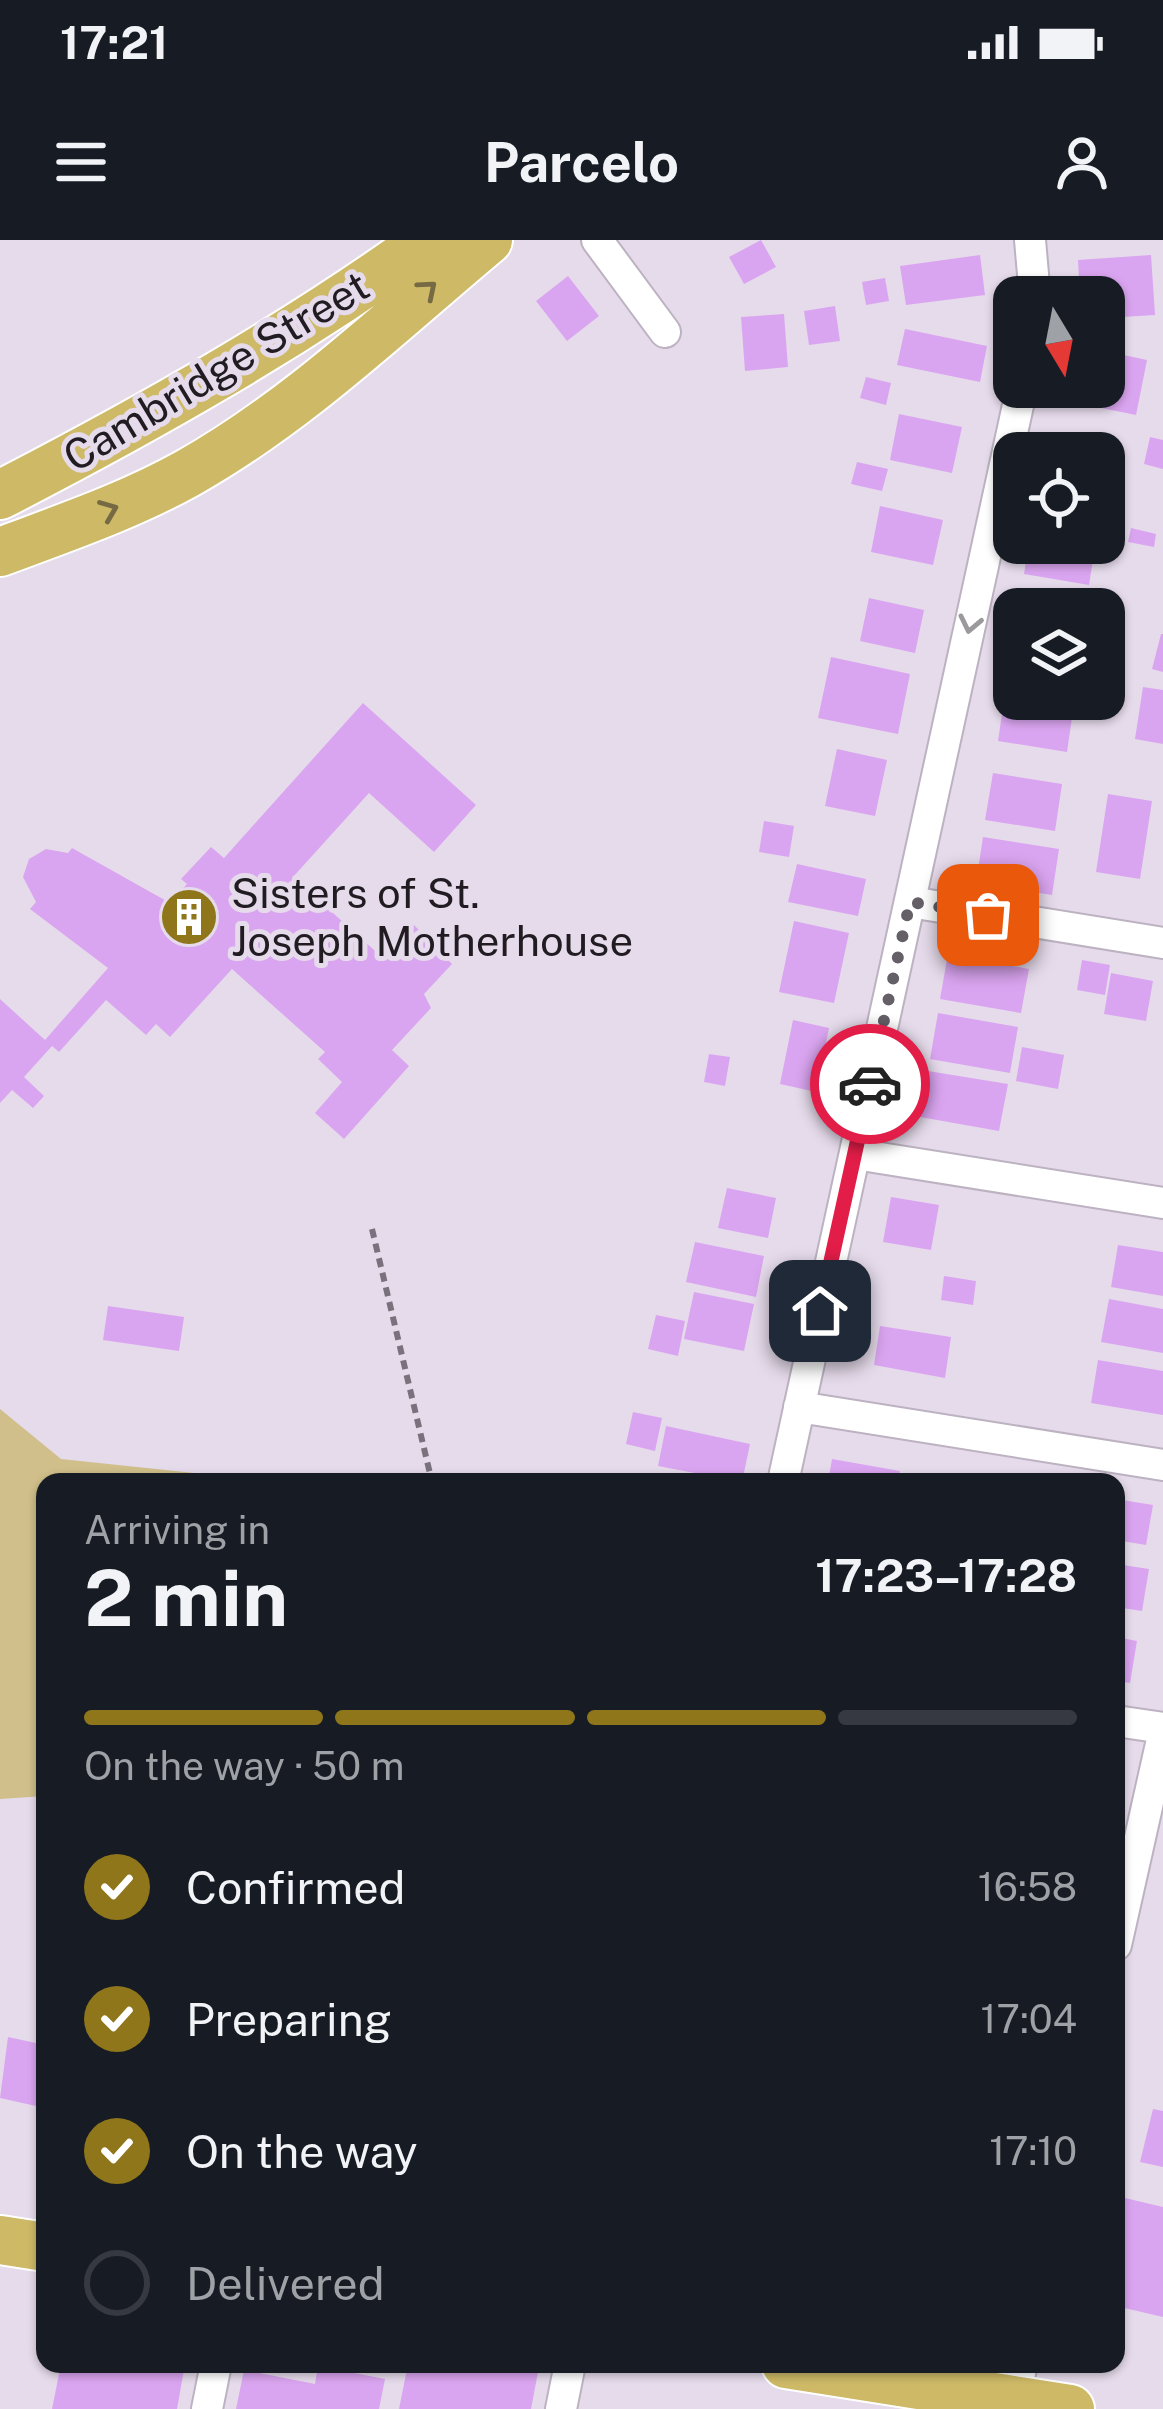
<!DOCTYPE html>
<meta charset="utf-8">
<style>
:root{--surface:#171b24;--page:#242831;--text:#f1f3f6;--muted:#9ea1a6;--line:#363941;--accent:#8f761b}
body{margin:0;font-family:"Public Sans",sans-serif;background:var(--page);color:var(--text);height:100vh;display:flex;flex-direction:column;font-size:45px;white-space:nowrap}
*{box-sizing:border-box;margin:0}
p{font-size:39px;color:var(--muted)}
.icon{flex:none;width:66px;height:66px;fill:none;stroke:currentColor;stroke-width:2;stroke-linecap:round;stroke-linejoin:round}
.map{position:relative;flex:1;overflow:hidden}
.panel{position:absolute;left:36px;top:1233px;width:1089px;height:900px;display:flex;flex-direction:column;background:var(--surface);border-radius:24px;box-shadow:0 3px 9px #0004}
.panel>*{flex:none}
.needle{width:78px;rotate:170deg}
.buttons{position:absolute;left:993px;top:36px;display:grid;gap:24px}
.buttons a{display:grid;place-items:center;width:132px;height:132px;border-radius:24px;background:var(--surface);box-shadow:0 3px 9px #0004;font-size:60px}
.pin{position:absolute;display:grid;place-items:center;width:102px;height:102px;color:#fff;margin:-51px;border-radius:24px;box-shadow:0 6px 18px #0006}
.courier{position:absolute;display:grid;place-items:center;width:120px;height:120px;margin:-60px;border:9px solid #e11d48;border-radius:50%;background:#fff;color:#222;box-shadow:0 3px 15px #0007}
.head em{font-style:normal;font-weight:700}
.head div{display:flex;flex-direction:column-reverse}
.head{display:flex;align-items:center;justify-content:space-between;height:204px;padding:0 48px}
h1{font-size:78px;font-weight:700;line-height:90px}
.bar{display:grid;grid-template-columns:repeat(4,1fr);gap:18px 12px;align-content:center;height:144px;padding:0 48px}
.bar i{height:15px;border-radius:9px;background:var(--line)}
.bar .current{background:var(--accent)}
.bar p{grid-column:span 4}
ol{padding:0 48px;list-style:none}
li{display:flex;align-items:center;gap:36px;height:132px}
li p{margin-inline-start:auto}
li .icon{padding:12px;border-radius:50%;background:var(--accent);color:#fff;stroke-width:4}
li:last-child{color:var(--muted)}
li i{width:66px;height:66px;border:6px solid var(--line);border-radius:50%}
.status{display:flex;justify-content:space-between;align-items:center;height:84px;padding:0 60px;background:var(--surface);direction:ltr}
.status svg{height:33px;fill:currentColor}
header{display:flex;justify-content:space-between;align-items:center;height:156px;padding:0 48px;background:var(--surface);font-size:54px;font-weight:700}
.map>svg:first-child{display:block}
.green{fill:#d0bf8a}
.building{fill:#daa5f0}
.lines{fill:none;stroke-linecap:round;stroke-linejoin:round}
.street-casing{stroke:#bcb2c1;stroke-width:34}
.primary-casing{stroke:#fff;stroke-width:52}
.path{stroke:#79727d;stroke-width:6;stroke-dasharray:9 6;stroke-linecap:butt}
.street{stroke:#fff;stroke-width:30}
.primary{stroke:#cdb966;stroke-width:48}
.oneway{stroke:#766a44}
.oneway2{stroke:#9b999c}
.done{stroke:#655f68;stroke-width:12;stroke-dasharray:0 21.6}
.route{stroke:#e11d48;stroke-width:15}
.labels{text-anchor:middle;stroke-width:10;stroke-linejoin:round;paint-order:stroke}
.street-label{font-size:42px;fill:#201c22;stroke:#e6dbeb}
.poi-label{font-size:42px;fill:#201c22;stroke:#e6dbeb;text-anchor:start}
</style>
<div class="status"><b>17:21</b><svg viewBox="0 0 49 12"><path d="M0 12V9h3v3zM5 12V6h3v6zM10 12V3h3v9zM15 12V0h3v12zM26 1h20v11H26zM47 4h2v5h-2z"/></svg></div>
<header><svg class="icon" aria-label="menu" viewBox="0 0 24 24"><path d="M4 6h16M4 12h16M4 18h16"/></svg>Parcelo<svg class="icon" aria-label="person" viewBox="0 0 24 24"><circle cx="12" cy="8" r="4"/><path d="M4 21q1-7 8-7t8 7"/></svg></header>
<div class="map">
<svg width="1163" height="2169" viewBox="0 0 1163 2169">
<rect width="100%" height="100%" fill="#e6dbeb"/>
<path class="green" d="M0 1169 61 1219 281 1242H45V1556L0 1559Z"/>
<path class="building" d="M761 0 776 27 744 44 729 17Z
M980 15 985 55 906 65 900 26Z
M1151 15 1155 75 1105 78 1104 57H1080L1078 20Z
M568 36 599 76 567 101 536 61Z
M885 38 889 61 866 65 862 42Z
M835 66 840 101 809 105 804 71Z
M784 74 788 127 745 131 741 77Z
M905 89 987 106 980 142 897 125Z
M1114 113 1147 120 1136 175 1067 161 1070 147H1104V133L1111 134Z
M866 137 891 143 886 165 860 158Z
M899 174 962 187 952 233 890 220Z
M1150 197 1163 200V229L1144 224Z
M857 222 888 229 882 251 851 244Z
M1104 241 1122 244 1118 273 1104 270Z
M880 266 943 280 933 325 871 312Z
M1131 288 1156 294 1154 307 1128 302Z
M1029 303 1095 307 1089 345 1024 334Z
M869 358 924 370 915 413 860 401Z
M1021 359 1069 366V369H1019Z
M1161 394H1163V432L1152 429Z
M831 417 910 434 898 494 818 478Z
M1143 447 1163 450V504L1135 499Z
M1005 453 1014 459 1074 464 1067 512 998 501Z
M363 463 476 565 434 612 369 553 293 637 383 718 414 685 452 724 424 754 431 768 392 810 409 826 344 899 315 873 342 842 318 819 325 812 232 729 170 797 156 784 146 795 106 760 59 812 52 806 24 837 44 856 33 868 12 850 0 863V759L45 800 108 728 30 669 36 662 23 637 29 619 46 609 68 613 72 608 170 663 187 644 181 639 211 607 224 618Z
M837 509 887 520 875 576 825 566Z
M993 533 1062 544 1055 591 985 580Z
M1108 554 1152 561 1140 639 1096 632Z
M764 581 794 586 789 617 759 612Z
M983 597 1059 609 1052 655 976 643Z
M797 624 866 639 858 676 788 662Z
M794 681 849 693 834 763 779 752Z
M948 714 1029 729 1021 773 940 759Z
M1082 720 1110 725 1105 755 1077 750Z
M1111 733 1153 741 1146 781 1104 774Z
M938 773 1018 787 1010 833 930 819Z
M793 780 829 788 816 852 780 844Z
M1022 807 1064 815 1058 849 1016 841Z
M709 814 730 817 725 846 704 842Z
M928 831 1008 844 999 891 920 877Z
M727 948 776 958 768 998 718 988Z
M891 957 939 965 931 1010 883 1002Z
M695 1002 764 1016 756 1057 686 1042Z
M1118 1005 1163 1012V1056L1111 1047Z
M944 1036 976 1041 973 1065 941 1060Z
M694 1052 754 1064 744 1111 684 1099Z
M1109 1059 1163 1069V1113L1101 1102Z
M108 1066 184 1077 179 1111 103 1100Z
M656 1075 685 1081 678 1116 648 1109Z
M880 1086 951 1097 945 1138 874 1125Z
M1098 1120 1163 1131V1175L1091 1163Z
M633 1172 662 1178 655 1211 626 1204Z
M666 1186 750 1204 742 1242 658 1226Z
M832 1219 900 1231 898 1242H828Z
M1116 1259 1153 1265 1146 1305 1116 1300Z
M1116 1324 1149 1329 1142 1371 1116 1367Z
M1116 1397 1137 1401 1130 1443 1116 1441Z
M8 1797 45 1805V1868L0 1858Z
M1153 1869 1163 1871V1927L1140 1922Z
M1125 1958 1163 1967V2077L1116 2066 1121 2012 1116 1996Z
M61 2124H185L177 2169H52Z
M408 2124H496L538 2132 531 2169H399Z
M318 2126 385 2139 379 2169H236L244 2130 315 2144Z"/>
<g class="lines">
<defs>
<path id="street" d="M597 0 665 92
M1030 0 1035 57
M910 662 1163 703
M855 914 1163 963
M799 1167 1163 1225
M783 1242 1022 147
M1116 1481 1163 1488
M1116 1705 1163 1495
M1014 2160 1022 2124
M207 2169 216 2124
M561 2169 570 2124"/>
<path id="primary" d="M0 255C149 178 291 98 427 0
M0 312C64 288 129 266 188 233 298 171 391 81 488 0
M0 2000 45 2007
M786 2124 1070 2169"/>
</defs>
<use href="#street" class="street-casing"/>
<use href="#primary" class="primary-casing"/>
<path class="path" d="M372 989 432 1242"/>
<use href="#street" class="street"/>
<use href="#primary" class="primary"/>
</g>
<defs><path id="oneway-chevron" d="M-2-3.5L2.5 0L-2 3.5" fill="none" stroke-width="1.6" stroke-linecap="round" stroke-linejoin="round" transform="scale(3)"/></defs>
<g class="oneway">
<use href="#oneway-chevron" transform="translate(428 49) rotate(-40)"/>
<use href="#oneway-chevron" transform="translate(109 270) rotate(-22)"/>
</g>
<use class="oneway2" href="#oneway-chevron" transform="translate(970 384) rotate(102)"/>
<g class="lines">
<path class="done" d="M870 844 910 662 988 675"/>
<path class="route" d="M820 1071 870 844"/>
</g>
<defs>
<symbol id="building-disc" viewBox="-11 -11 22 22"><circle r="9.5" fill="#8f761b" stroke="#e6dbeb"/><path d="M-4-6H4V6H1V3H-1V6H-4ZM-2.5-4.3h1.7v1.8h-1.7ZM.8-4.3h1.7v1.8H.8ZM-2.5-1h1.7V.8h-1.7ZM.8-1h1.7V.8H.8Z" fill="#fff"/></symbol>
</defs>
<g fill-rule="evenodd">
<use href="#building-disc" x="156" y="644" width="66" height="66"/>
</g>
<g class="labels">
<g class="street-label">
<text transform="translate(216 131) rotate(-31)" y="15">Cambridge Street</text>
</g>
<g class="poi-label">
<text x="231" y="668">Sisters of St.<tspan x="231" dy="48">Joseph Motherhouse</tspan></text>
</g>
</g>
</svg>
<div class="buttons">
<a><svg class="needle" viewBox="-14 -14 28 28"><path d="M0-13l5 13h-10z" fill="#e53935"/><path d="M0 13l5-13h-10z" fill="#9ea1a6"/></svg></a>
<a><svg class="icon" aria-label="locate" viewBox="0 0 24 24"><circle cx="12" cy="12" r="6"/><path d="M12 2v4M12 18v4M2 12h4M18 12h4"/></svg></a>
<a><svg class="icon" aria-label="layers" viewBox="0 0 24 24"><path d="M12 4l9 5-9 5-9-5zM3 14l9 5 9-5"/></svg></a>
</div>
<div class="pin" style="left:988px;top:675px;background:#ea580c"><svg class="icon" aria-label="bag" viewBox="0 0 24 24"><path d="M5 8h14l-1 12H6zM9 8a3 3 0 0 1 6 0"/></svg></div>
<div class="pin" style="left:820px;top:1071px;background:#1f2937"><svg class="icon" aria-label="home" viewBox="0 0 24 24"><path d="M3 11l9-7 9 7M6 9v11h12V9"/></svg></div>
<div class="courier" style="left:870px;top:844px"><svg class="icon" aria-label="car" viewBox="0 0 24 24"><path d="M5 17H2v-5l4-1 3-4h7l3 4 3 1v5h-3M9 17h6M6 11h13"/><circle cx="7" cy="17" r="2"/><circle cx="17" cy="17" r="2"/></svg></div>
<section class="panel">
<div class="head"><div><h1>2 min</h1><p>Arriving in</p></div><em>17:23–17:28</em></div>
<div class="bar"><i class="current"></i><i class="current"></i><i class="current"></i><i></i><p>On the way · 50 m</p></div>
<ol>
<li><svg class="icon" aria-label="check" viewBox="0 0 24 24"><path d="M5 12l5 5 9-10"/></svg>Confirmed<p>16:58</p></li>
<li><svg class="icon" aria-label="check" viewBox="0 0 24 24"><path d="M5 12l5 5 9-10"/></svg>Preparing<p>17:04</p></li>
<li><svg class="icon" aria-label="check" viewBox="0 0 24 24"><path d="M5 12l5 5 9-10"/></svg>On the way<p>17:10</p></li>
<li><i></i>Delivered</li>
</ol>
</section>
</div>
